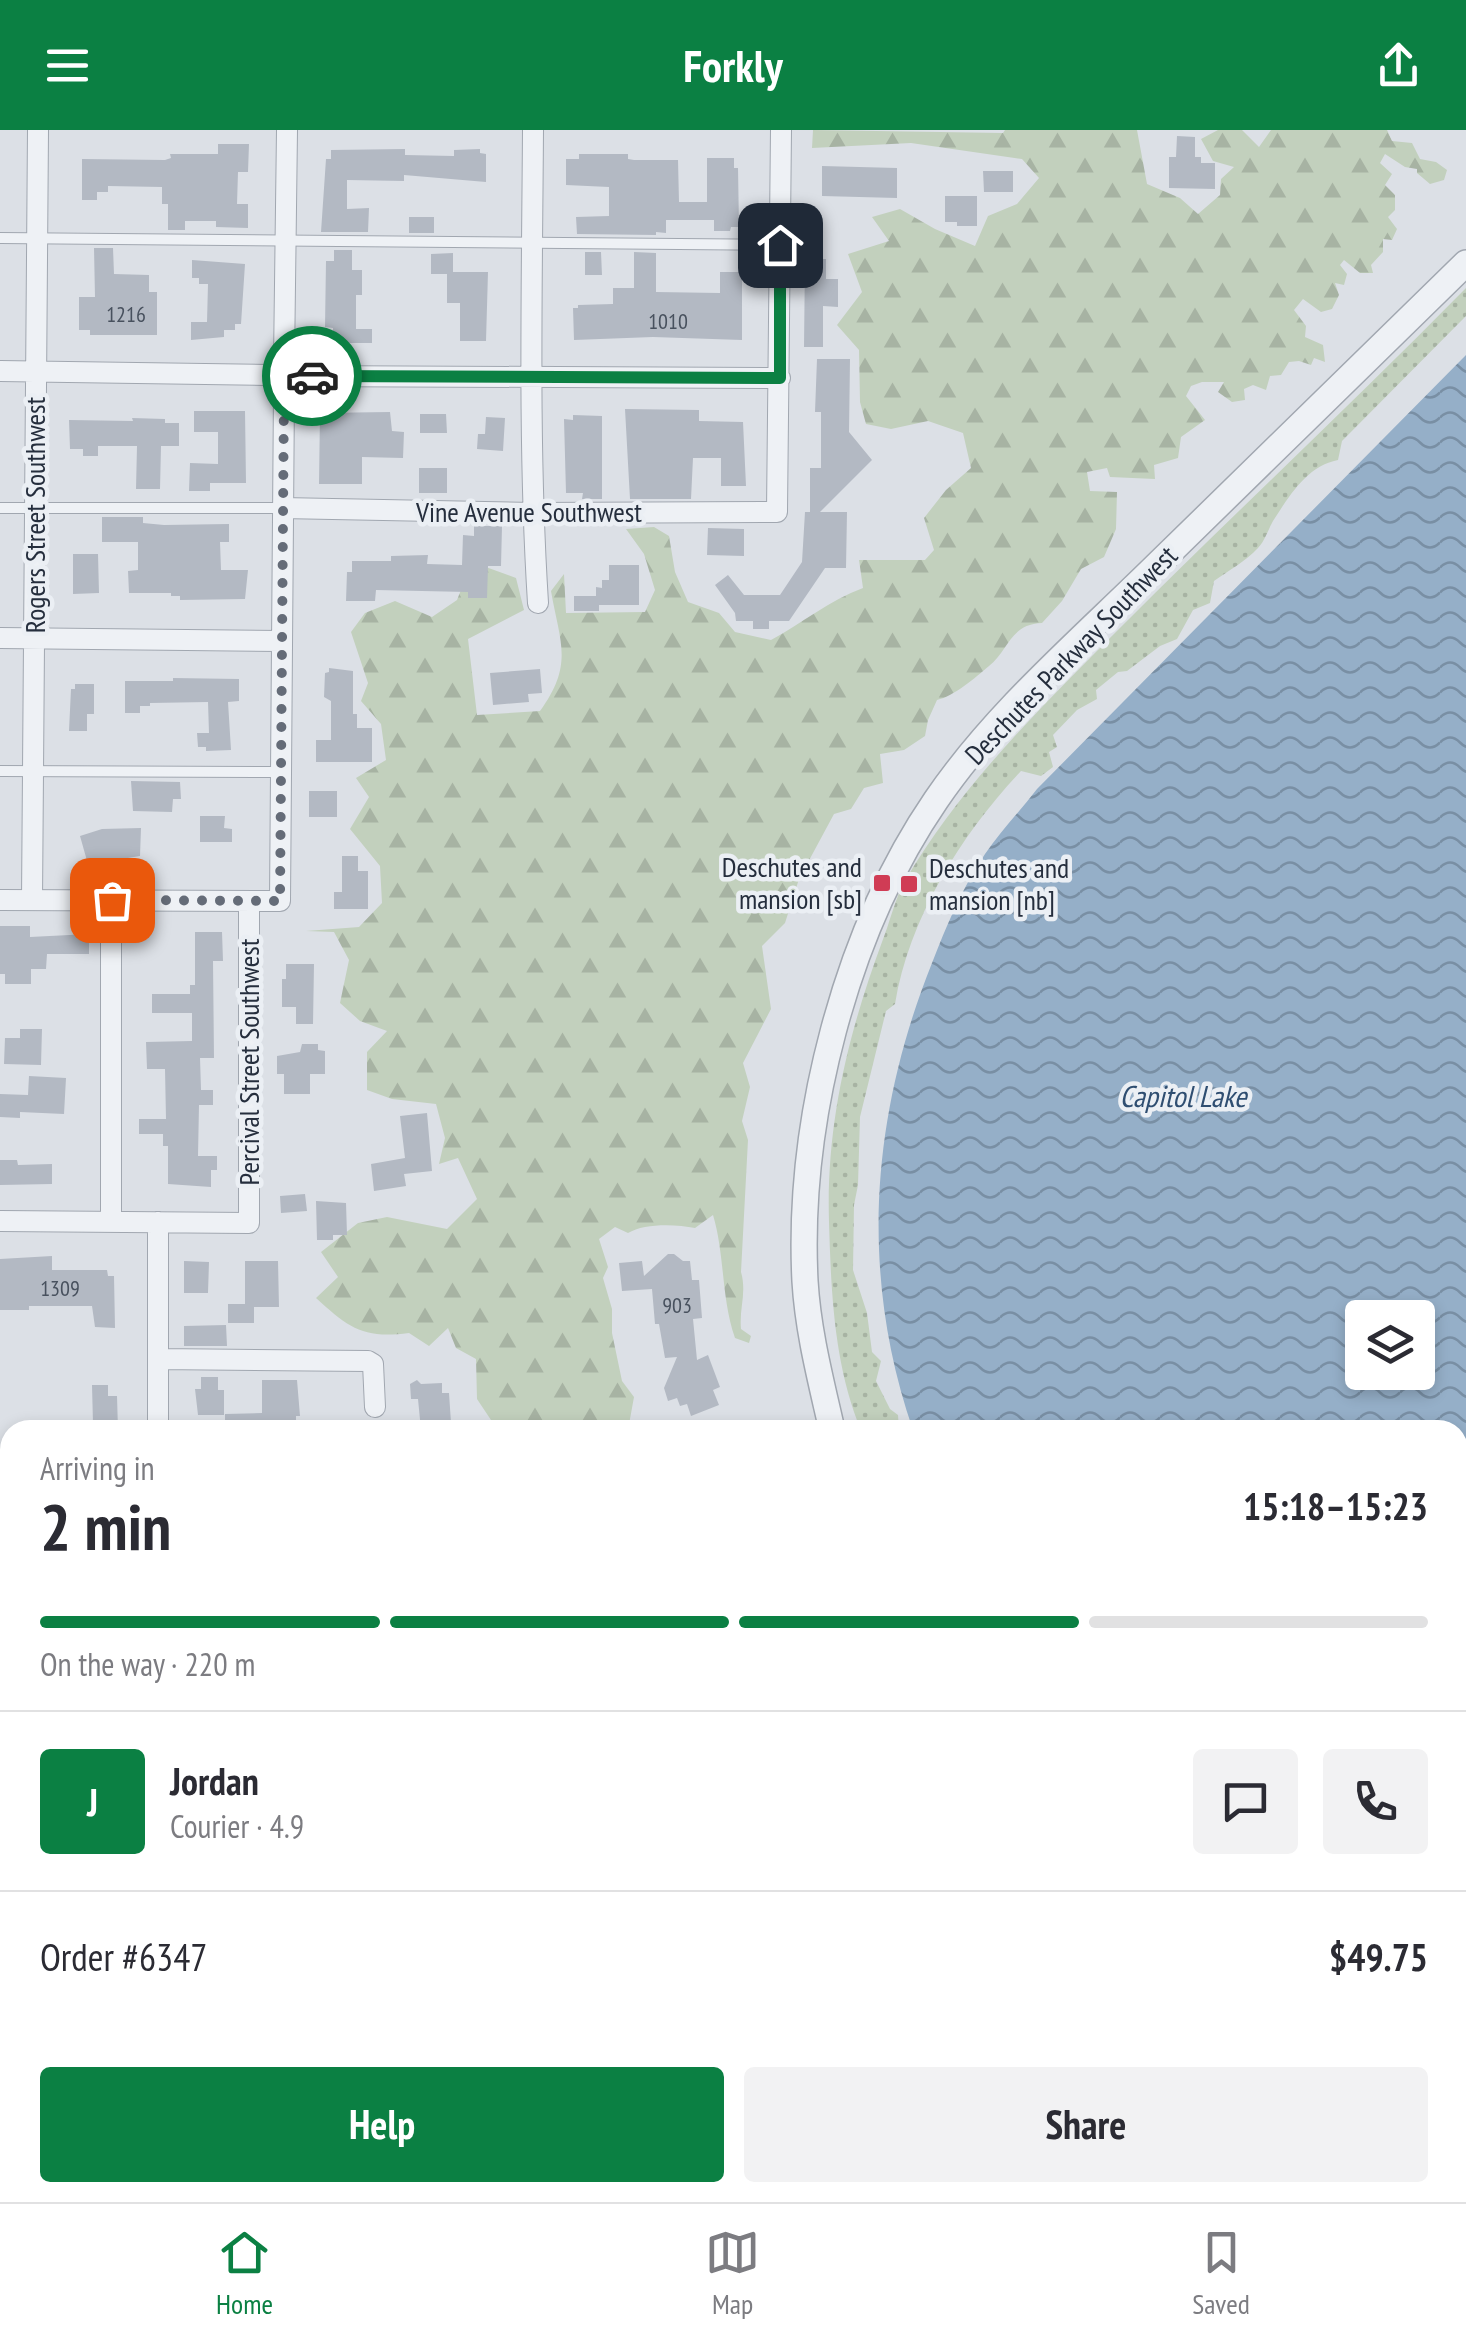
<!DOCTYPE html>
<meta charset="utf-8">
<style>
:root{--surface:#fff;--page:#f2f2f3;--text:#2b2b33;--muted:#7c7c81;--line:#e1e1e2;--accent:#0b8043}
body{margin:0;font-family:"PT Sans Narrow",sans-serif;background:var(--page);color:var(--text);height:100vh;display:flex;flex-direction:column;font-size:38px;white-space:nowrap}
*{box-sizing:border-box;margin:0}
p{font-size:32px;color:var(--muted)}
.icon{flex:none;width:55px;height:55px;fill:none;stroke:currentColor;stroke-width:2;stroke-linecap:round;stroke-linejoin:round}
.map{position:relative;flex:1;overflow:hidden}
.side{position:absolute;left:0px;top:1290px;width:1468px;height:782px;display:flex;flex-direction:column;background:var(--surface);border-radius:30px 30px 0 0;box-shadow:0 5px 15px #0003}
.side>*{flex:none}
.buttons{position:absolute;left:1345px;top:1170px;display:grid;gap:20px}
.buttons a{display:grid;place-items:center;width:90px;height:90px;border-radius:10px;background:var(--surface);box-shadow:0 5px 15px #0003;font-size:50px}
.pin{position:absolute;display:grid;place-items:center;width:85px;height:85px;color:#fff;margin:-42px;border-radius:20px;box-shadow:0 5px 15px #0006}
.courier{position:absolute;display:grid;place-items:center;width:100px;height:100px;margin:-50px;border:8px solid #0b8043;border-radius:50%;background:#fff;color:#222;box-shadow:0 2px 12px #0007}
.overview em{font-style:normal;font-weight:800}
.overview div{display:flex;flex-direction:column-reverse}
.overview{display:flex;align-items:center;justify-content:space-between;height:170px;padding:0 40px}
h1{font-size:65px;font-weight:800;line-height:75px}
.bar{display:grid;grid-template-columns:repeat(4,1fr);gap:15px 10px;align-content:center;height:120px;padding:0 40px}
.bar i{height:12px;border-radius:8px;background:var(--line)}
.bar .selected{background:var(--accent)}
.bar p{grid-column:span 4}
.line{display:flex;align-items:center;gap:25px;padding:0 40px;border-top:2px solid var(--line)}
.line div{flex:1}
.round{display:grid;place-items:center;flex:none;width:105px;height:105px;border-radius:10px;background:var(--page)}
.action{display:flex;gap:20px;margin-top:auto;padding:20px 40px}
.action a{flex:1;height:115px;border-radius:10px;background:var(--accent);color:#fff;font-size:40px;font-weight:800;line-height:115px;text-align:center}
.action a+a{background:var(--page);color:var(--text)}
header{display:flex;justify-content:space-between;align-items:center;height:130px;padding:0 40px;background:var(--accent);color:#fff;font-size:45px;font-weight:800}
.menu{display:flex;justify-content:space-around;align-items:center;height:140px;border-top:2px solid var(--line);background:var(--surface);font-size:28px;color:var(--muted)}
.menu a{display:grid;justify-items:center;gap:5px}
.menu .selected{color:var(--accent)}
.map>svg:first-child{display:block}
.forest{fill:url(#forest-firs)}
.park{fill:url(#park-dots)}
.water{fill:url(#water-waves);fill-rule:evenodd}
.building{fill:#b3b9c3}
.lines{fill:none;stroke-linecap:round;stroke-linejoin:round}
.service-casing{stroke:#a1a7b0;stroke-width:12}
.minor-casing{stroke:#a1a7b0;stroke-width:22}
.tertiary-casing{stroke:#a1a7b0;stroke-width:28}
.service{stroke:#eef1f5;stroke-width:10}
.minor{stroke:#eef1f5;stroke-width:20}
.tertiary{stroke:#eef1f5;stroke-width:25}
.rail-casing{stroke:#758090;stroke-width:9}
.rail{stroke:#ebeff4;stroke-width:5;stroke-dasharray:15;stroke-linecap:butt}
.done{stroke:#656c78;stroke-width:10;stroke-dasharray:0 18}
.route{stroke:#0b8043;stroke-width:12}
.poi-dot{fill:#d03c55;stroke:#ebeff4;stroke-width:4}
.labels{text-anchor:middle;stroke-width:9;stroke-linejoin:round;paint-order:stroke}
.number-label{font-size:22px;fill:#48515e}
.street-label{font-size:28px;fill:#252e3d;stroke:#ebeff4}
.poi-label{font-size:28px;fill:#252e3d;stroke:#ebeff4;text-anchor:end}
.water-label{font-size:30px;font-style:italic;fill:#2f4e71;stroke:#ebeff4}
</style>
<header><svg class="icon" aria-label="menu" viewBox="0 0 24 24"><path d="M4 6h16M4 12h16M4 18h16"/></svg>Forkly<svg class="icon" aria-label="share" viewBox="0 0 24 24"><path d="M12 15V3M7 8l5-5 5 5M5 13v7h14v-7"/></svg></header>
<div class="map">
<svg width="1466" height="2072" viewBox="0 0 1466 2072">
<defs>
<pattern id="forest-firs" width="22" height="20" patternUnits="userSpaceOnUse" patternTransform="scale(2.5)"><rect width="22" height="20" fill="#c2d0bd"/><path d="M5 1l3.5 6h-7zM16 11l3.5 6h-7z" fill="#a7b3a3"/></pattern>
<pattern id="park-dots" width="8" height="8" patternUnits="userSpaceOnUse" patternTransform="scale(2.5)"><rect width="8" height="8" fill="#c2d0bd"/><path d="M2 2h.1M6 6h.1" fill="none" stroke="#a7b3a3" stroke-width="1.8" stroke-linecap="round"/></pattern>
<pattern id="water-waves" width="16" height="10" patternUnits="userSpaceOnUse" patternTransform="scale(2.5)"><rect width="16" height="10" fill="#95afc8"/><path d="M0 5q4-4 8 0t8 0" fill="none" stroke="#798fa4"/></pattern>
</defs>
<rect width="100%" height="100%" fill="#dce0e6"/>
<path class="forest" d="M813 0 1003 3 1005 0H1137L1147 54 1180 68 1198 84 1220 65 1221 49 1234 37 1213 31 1201 9 1218 0H1242L1259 17 1271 0H1387L1392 11 1412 13 1420 29 1436 32 1447 40 1444 50 1430 54 1417 43V39L1405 37 1385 24 1380 33 1392 44 1385 55 1395 65V80L1388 87 1397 99 1392 110 1383 109V122L1371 135 1373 143H1360L1344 130 1340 135 1347 144 1344 155 1335 153 1339 165 1332 179 1321 182 1303 169 1294 180 1306 196 1305 207 1323 215 1325 232 1314 228 1311 235 1299 231 1289 232 1281 245 1270 246 1266 260 1253 255 1244 259 1245 270 1232 272 1218 262 1224 252H1202L1191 256 1186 266 1205 290 1181 307 1178 328 1154 335 1155 349 1110 347 1107 338 1087 342 1090 361 1117 362 1116 399 1104 427 1081 439 1062 471 1042 493C1010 494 1009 520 989 536 975 548 954 566 937 570L928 590 925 606 904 620 880 624 883 653 864 658 851 679 834 684 799 749 785 793 762 816 771 879 743 933 750 957 742 991 748 1010 741 1142C747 1163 739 1178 741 1199L751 1206 749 1213 735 1208C721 1168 725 1125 713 1085L695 1098C676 1094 644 1093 628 1103L615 1097 599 1109 608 1137 603 1148 612 1179V1203L622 1251 634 1267 628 1300H492L493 1293 477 1269 476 1229 456 1218 448 1198 429 1216 409 1203C363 1209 349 1198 316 1168L338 1147 321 1122 358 1093 387 1087 447 1099 477 1069 458 1028 439 1034 445 1008 436 974 392 969 367 960V922L387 901 360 891 340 873 349 830 334 802 306 801 359 797 382 773 380 736 350 699 369 667 356 648 386 630 381 594 361 571 368 553 351 502 365 483 395 471 432 487 457 470 472 432 516 448 524 480 468 509 477 585 540 581C574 534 560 513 551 461L564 444 566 483 645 482 655 460 644 424 626 399 654 397 669 406 675 442 688 472 719 483 735 502 771 510C802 493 830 470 863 458L859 430H925L934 420 924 388 946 360 971 338 963 303 928 291 891 299 866 294 860 272 859 220 837 195 862 162 848 124 889 111 872 87 900 79 935 99 975 116 988 86 1017 74 1039 48 1022 29 911 13 812 18Z
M0 1467 10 1474V1618L0 1613Z
M523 2062 699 2063 701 2072H521Z
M730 2063V2062L1107 2063 1099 2072H798L787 2066 780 2072H722Z"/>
<path class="park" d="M1466 158V186L1342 311 1338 330C1307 336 1290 365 1273 391 1268 400 1265 411 1258 418 1246 431 1228 441 1214 451L1210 473 1193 480 1177 509 1160 516 1127 541 1118 542 1096 560 1097 569 1077 580 1053 605 1057 617 1049 622 1053 637 1041 646 1021 641C962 703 909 788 895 874L886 881 860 987 858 1055 854 1075 853 1140 867 1183 872 1222 881 1231 876 1251 890 1279 898 1285 899 1300H861C834 1236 831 1161 829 1092 826 994 848 904 882 812 890 792 895 768 906 749 964 651 1047 571 1127 491 1239 379 1355 271 1466 158Z
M1458 1764 1466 1768V1981L1458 1984Z"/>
<path class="water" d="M1466 225V1755L1458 1751V1300H913C859 1144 871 985 932 833 946 797 962 758 985 724 1000 702 1020 681 1037 659ZM1362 1188H1418V1242H1362Z
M1466 2017V2072H1402L1406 2063 1458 2062V2022Z"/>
<path class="building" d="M1177 6 1195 7V27H1201V33H1215V59L1169 58V27H1176Z
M218 14H249L248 42H238L237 74H248V98L216 97V91H185V100H168V74H162V57L108 56V62H97V70H82V29L165 30 171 28 170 24H218Z
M405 19V25L454 26V20L480 19V23L486 24V52L404 45V51L347 50V79L369 78 368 102H321L326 29H331V20Z
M579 24H628V29L634 30H678L679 72H707V28H734V38H738L739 97H731L730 101H714V90H666V103L656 102V105L577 104 576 87 609 86V57L566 55V29H579Z
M822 36 897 38V68L822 66Z
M983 41H1013V62H984Z
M945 66H977V96H957V92H945Z
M409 87H434V103H409Z
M94 118H113L114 144 149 145V162H157V205H90V200H79V167H95Z
M334 120H352V140H362V165H356V199H372V213H333V198L325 197 326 131H334Z
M585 122H601L602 145H585Z
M634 122 656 123V162L720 163V142H742V210L653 207 574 210 573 178H578V175L613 174V158H634Z
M453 123V142H488L486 211H460V173H447V144H431V124Z
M805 129H826V149H838V177L823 176V217H804Z
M192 130 245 134 241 194H235V200H224V207L191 210V192H207L208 154H199V148H192Z
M817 229H850L849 302 872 330 820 382H847L846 438H825L789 491H769V499H753V491H736L735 483 715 455 728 445 744 465H780L802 432 805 382H810V338H821V282H815Z
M625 279 699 280V291L743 292 746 356H721V328H693L691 369H630Z
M194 281H245L246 353H210V361H189L190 333 218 334V302H194Z
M390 282 392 301 404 302 403 328 362 327V354H319L320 283Z
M420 284H446L447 303H420Z
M573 285 602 286V369H582L583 363H566L564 289 573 290Z
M486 287 505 288 503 321 477 319 478 304H485Z
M132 288 165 289V293H179V316H161L160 359H136L137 316H98V326H83V319H70L69 290 133 291Z
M419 338H447V363H419Z
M102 387H143V393L164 395 229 394V412H220L221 440H248L245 469 180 470V466H171V463H129L128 441 138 440V412H102Z
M474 396H502L501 436H488L487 468H468V462L376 460 375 471H346L347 442H352V431H391V426L428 425 427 434 462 435 463 405 474 406Z
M708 398 744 399V426L707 425Z
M73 424H98L99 463 73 464Z
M609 435H639V475H599V481H574V466H596V457L602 458V450H609Z
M329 538 353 541V584H357V598H372V632H316V610H331V571L324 567 325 543 329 542Z
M540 539 542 563 528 564 529 572 493 575 490 543Z
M173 548 239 549V571L228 572 231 620 206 621V617H198L197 603H209L208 572 150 573V576H140V583H125V551H173Z
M75 554H94V584H87V601H69L71 559H75Z
M131 651 180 652 181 669H173L172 682 133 681Z
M309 661H337V687H309Z
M200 686H225L224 698 232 699V712H200Z
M141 698 140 726 110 731V752H93L80 706 102 699Z
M342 726H358V741H368V779H334V762H342Z
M0 796H30V807L89 804V824H47L46 839H31V854H5V844H0Z
M195 802H222L223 831H213L214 928H200L201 960H213V975H199L198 1026H217V1040H211V1057L168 1054V1016H163V1004H139V989H166L165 939H147L146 912 192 911V883H152V864H190V855H195Z
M286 834H314L313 894H296V877H282V849H286Z
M20 899H42L41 935 4 934 5 908H20Z
M302 914H318V920L325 921V944H310V964H284V944H277V926L300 922Z
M29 946 66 948 64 984 20 982V988L0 987V964L28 965Z
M427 983 432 1041 404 1044 406 1056 374 1061 371 1034 405 1028 400 986Z
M0 1030H17L18 1035 52 1034V1054L0 1055Z
M305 1064 307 1081 281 1083 280 1066Z
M316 1071 346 1073 347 1105H333V1110H317Z
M668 1124H674L683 1131H690L692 1150H699L702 1188 693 1189 697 1230 708 1225 720 1257 713 1260 719 1275 691 1286 687 1274 680 1276 677 1268 668 1271 664 1258 677 1227 665 1228 659 1194H655L652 1159 622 1161 619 1133 642 1131 644 1146Z
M52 1126V1140H107L108 1146H114L115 1198 95 1197 92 1176H29V1180H0V1129Z
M184 1131 209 1132 208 1163H184Z
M245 1131H278L279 1177H254V1193H228V1174H245Z
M226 1195 227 1216H184V1196Z
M201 1247H218V1260H224V1285H198L195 1259H201Z
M262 1250H297L300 1286H296V1300H225V1284L262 1283Z
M417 1250 421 1254 442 1253V1263H449L451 1293 444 1300H421L418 1269H411L410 1254Z
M92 1255H108V1266H117L118 1300H102V1294H93Z"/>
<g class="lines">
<defs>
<path id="service" d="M0 108 779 115
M0 378H282
M0 641 281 642
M1458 1895 1466 1891
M1458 1955 1466 1953"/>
<path id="minor" d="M533 0C532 158 528 316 538 473
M284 232 287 0
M0 241 269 245
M298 246 780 248
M282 378 533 383 777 382 781 0
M0 508 281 511
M0 770 280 771 284 261
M32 770 38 0
M0 1091 249 1093V771
M111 1092V770
M158 1092V1300
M158 1229 368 1231 373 1234 375 1277
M0 1369H10
M0 1776H10
M243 2062 286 2068 296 2062"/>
<path id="tertiary" d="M832 1300C821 1251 808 1202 805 1151 797 992 845 803 936 670 996 582 1082 509 1158 434 1260 333 1364 234 1466 133
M1298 2062 1302 2072"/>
</defs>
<use href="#service" class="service-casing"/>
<use href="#minor" class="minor-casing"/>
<use href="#tertiary" class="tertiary-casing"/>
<use href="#service" class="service"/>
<use href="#minor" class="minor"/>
<use href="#tertiary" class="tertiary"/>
<defs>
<path id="rail" d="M1458 1995 1466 1991
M1304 2072 1329 2062"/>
</defs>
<use href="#rail" class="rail-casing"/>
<use href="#rail" class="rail"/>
</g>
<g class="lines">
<path class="done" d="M112 770 280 771 284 261 294 257 298 246H312"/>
<path class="route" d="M312 246 780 248V115"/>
</g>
<g class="poi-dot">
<rect x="872" y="743" width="20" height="20" rx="5"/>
<rect x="899" y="744" width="20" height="20" rx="5"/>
</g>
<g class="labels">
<g class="number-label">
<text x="126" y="192">1216</text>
<text x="668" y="199">1010</text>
<text x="60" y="1166">1309</text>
<text x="677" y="1183">903</text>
</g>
<g class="street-label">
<text x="529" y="392">Vine Avenue Southwest</text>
<text transform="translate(35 385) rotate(-90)" y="10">Rogers Street Southwest</text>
<text transform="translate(1071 525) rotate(-46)" y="10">Deschutes Parkway Southwest</text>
<text transform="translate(249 932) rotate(-90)" y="10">Percival Street Southwest</text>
</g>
<g class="poi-label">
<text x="862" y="747">Deschutes and<tspan x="862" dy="32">mansion [sb]</tspan></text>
<text x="929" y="748" text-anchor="start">Deschutes and<tspan x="929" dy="32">mansion [nb]</tspan></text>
</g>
<g class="water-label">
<text x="1183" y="977">Capitol Lake</text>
</g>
</g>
</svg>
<div class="buttons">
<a><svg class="icon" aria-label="layers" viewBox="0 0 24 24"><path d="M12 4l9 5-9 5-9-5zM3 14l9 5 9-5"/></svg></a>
</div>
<div class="pin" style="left:112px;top:770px;background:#ea580c"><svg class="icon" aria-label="bag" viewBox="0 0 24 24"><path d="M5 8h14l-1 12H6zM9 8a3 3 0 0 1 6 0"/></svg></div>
<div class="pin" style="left:780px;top:115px;background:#1f2937"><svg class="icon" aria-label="home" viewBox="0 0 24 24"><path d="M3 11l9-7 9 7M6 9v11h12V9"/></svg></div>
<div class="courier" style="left:312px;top:246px"><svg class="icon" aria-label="car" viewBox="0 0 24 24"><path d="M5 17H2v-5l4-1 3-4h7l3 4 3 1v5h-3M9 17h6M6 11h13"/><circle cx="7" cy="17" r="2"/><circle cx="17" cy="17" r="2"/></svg></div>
<section class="side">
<div class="overview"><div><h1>2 min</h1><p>Arriving in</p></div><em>15:18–15:23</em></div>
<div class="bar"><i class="selected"></i><i class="selected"></i><i class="selected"></i><i></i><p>On the way · 220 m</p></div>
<div class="line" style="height:180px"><b class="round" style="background:var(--accent);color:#fff">J</b><div><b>Jordan</b><p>Courier · 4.9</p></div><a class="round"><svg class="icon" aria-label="chat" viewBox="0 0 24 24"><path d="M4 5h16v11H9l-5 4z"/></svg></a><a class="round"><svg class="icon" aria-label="phone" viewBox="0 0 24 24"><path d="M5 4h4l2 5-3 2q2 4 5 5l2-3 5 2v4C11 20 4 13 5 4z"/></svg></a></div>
<div class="line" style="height:130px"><div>Order #6347</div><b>$49.75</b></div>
<div class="action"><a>Help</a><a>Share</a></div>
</section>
</div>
<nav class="menu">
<a class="selected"><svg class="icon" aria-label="home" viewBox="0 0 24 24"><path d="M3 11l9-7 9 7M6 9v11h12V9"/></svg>Home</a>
<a><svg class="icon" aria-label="map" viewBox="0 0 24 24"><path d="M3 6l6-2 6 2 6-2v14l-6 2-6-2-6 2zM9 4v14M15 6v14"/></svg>Map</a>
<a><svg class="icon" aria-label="saved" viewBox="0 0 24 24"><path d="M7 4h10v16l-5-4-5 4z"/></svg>Saved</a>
</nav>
